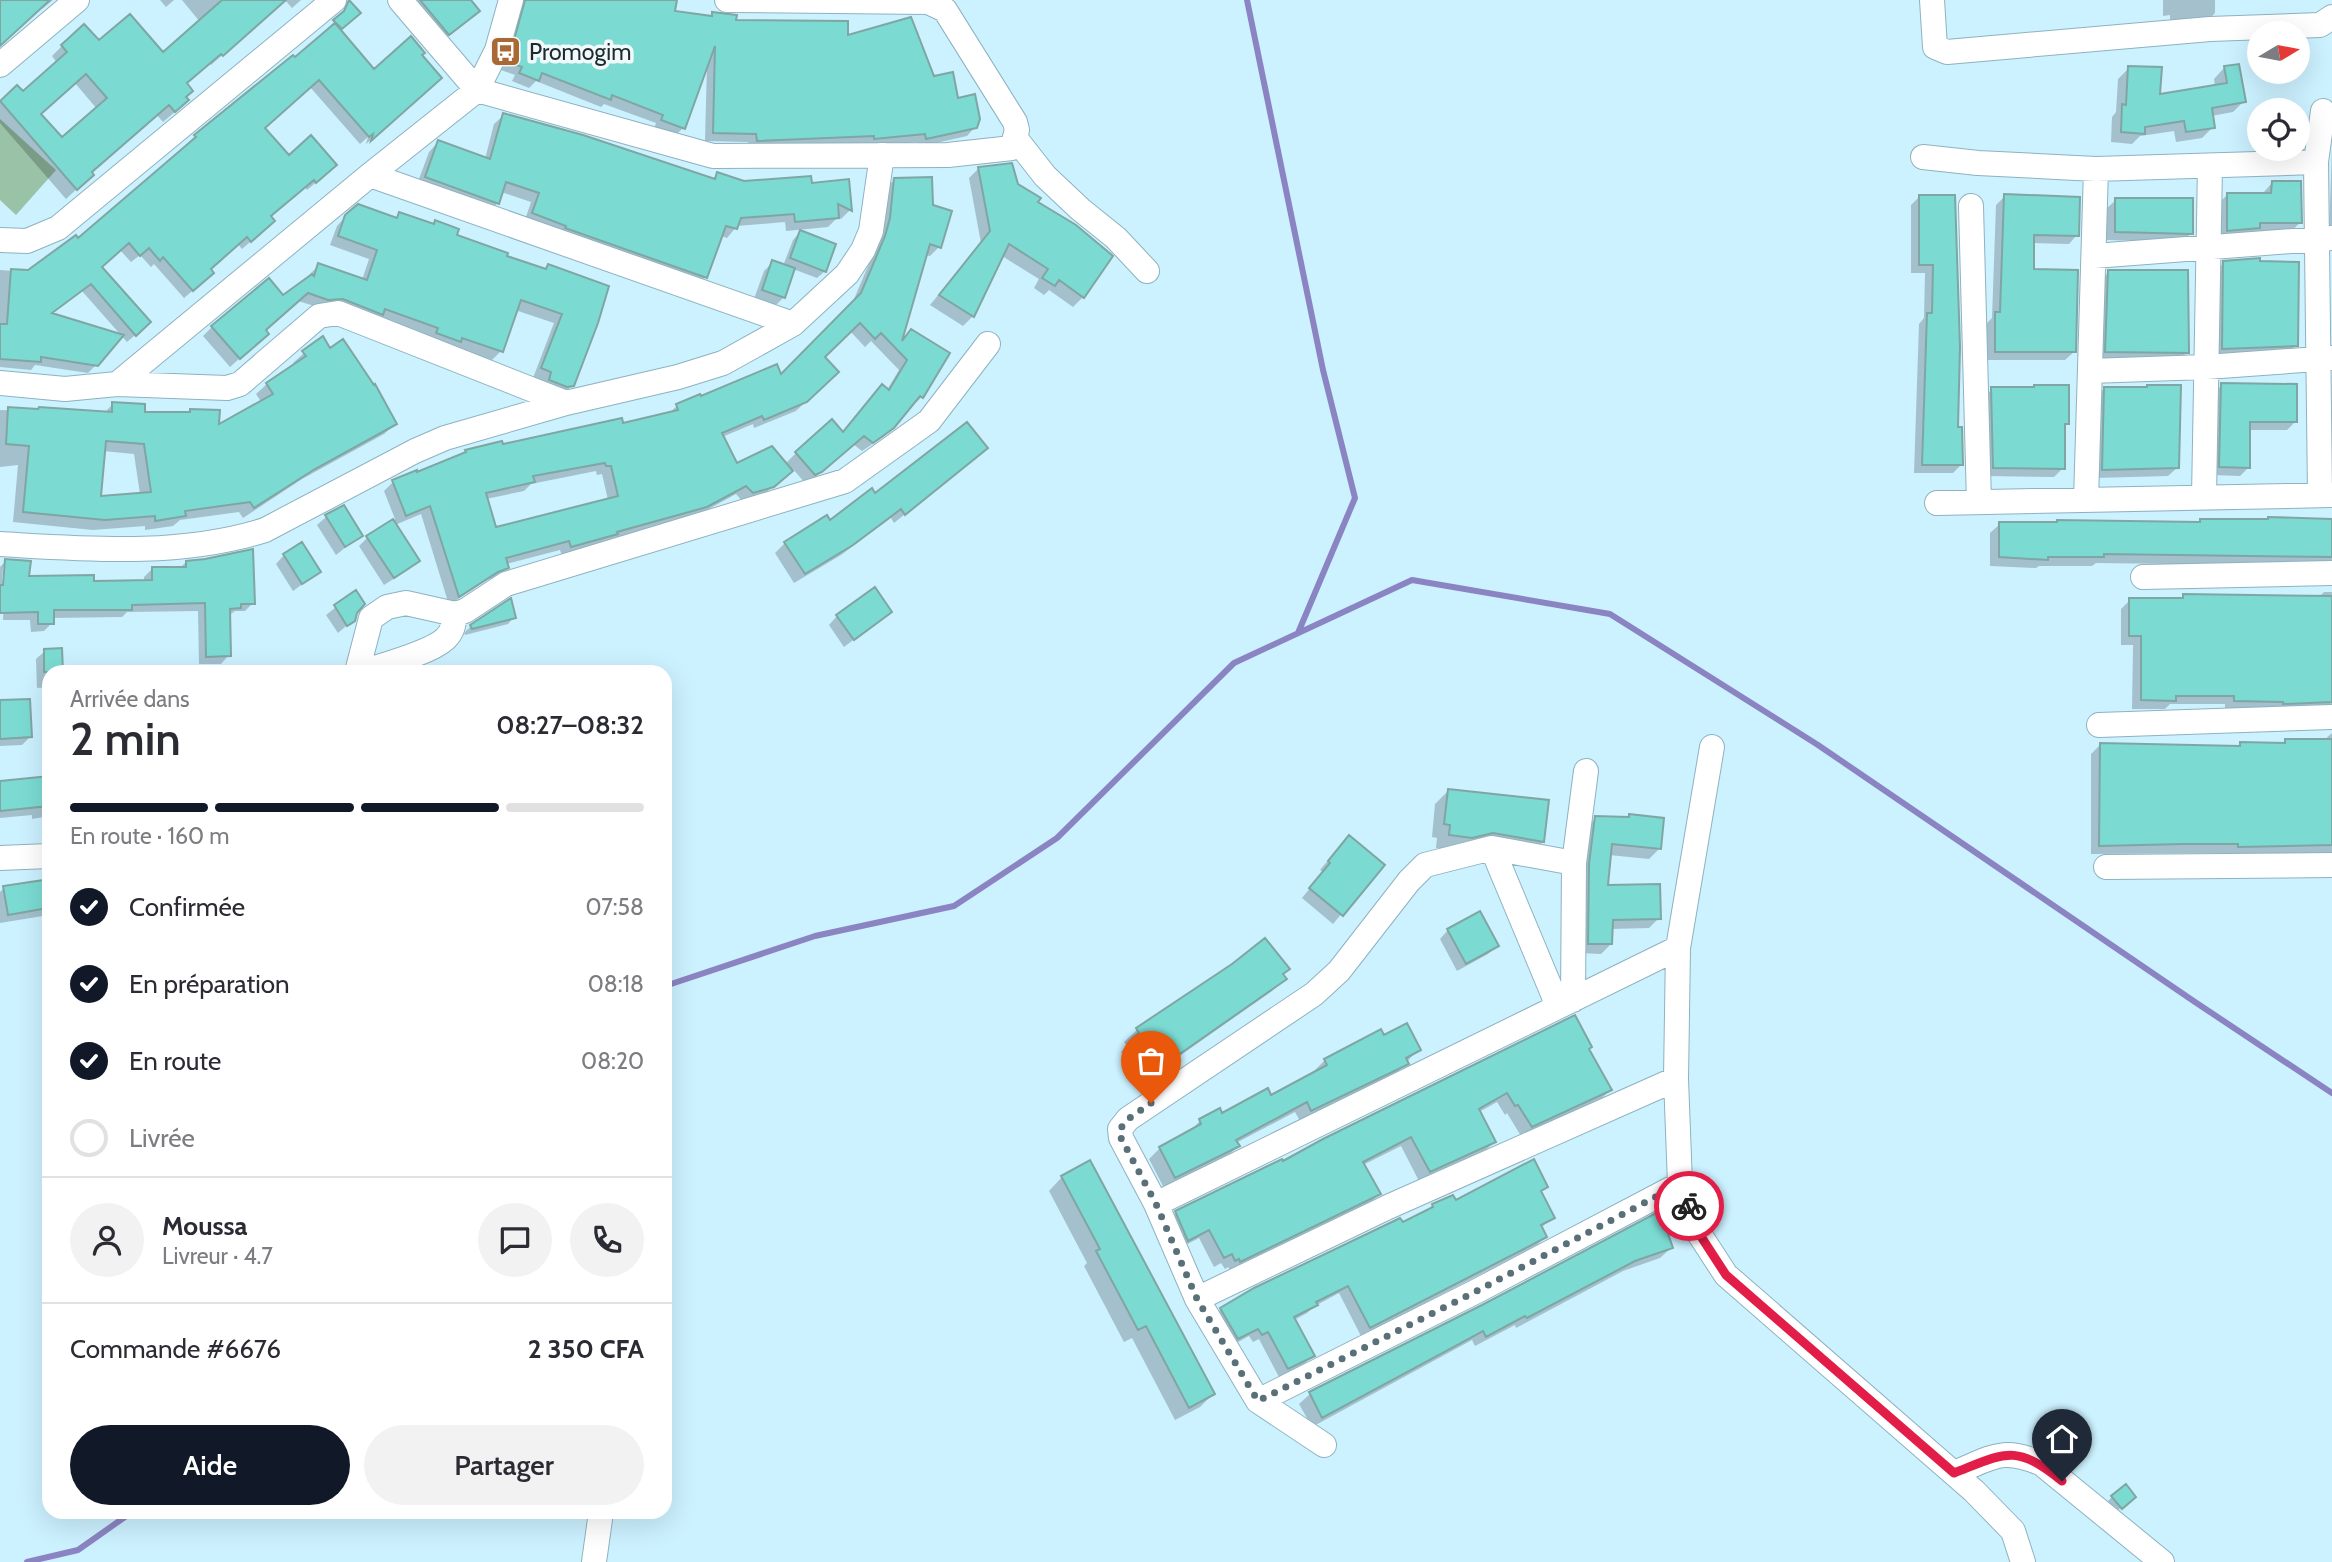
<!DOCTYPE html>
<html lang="fr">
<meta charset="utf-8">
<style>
:root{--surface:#fff;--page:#f2f2f3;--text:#2b2b33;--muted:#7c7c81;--line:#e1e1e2;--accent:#111827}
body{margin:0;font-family:Cabin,sans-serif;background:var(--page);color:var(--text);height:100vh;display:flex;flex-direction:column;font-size:26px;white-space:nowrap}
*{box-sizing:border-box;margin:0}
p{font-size:23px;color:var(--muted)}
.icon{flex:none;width:38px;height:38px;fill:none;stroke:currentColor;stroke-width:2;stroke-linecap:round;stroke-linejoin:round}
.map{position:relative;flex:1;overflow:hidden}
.panel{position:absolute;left:42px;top:665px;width:630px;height:854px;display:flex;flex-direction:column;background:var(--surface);border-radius:21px;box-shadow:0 7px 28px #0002}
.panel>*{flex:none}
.needle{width:46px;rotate:80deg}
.tools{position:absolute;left:2247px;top:21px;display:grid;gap:14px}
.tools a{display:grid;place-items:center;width:63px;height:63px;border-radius:50%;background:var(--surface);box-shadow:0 7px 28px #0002;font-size:35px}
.pin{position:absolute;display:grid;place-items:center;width:60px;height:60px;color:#fff;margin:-72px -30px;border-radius:50% 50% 50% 0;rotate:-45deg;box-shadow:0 0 7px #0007}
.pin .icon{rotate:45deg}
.courier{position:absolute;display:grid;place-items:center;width:70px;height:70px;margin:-35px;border:5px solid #e11d48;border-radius:50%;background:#fff;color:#222;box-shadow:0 2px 9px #0007}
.headline em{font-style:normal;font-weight:600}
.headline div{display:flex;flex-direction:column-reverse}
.headline{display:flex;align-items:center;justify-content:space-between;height:119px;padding:0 28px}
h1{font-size:46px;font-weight:600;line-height:52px}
.bar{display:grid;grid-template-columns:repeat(4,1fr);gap:10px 7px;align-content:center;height:84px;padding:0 28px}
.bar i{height:9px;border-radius:5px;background:var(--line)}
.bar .selected{background:var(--accent)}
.bar p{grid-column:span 4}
.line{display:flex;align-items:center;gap:18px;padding:0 28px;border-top:2px solid var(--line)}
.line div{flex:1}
.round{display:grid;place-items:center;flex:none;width:74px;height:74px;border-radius:37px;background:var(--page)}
ol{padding:0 28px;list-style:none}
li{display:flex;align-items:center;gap:21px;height:77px}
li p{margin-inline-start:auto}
li .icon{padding:7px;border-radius:50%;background:var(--accent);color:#fff;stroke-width:4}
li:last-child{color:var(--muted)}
li i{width:38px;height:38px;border:4px solid var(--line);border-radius:50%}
.button{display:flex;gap:14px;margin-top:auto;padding:14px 28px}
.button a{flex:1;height:80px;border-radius:42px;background:var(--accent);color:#fff;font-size:28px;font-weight:600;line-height:80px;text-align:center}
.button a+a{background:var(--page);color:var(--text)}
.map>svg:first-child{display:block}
.green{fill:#99c2a7}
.shadow{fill:#0003;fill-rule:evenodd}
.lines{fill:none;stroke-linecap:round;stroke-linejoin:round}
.stream{stroke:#8b84c2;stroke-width:6}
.building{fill:#7bdbd3;stroke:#7fa6a3;stroke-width:2;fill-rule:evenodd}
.minor-casing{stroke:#8eb2bf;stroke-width:26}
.minor{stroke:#fff;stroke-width:24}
.done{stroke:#5a7078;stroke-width:7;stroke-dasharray:0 12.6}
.route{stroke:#e11d48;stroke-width:9}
.labels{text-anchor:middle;stroke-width:7;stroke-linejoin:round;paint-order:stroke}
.poi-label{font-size:23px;fill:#1d2b30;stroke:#f1f9fb;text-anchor:start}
</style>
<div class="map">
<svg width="2332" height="1562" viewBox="0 0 2332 1562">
<rect width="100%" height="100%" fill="#ccf1ff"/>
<path class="green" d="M0 119 56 170 16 215 0 200Z"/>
<path class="shadow" d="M0 0H53L42 9 41 7 0 44Z
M160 0H174L166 7Z
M182 0H285L211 65 209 63 185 84 184 97 176 111 163 122 157 115 90 173 81 185 66 199 0 123V102L17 87 23 94 57 63 52 56 62 46 99 43 163 55 200 22ZM75 83 97 109 61 140 40 114Z
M285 0H301L292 8Z
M399 0H469L477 11 438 44Z
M517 0H669L673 12 709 18 713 14 734 22 847 37 933 78 956 100 975 127 967 136 918 147 917 142 866 147 749 149 748 142 705 141 707 64 683 128 675 136 654 129 656 123 604 104 601 107 536 81 529 88 512 81 515 75 501 70Z
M2163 0H2215V13L2202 27H2170V15L2163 16Z
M348 4 358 13 339 30 374 71 420 56 432 86 366 144 368 137 360 144 310 87 263 129 289 157 327 173 307 190 305 187 269 217 265 229 242 249 238 244 209 270 204 281 184 298 154 264 151 267 140 255 131 262 120 250 100 268 141 330 127 342 82 291 50 315 96 365 88 373 35 365 31 370 0 367V270L29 272 78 240 189 146 187 144 195 136 295 59 333 27 331 25 341 16Z
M2129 68 2158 96 2215 87 2214 79 2224 68 2244 101 2233 112 2211 116 2213 127 2202 138 2176 142 2174 131 2140 136 2132 144 2111 142 2112 117 2116 112 2118 79Z
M504 115 711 180 718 174 744 183 810 185 847 181 850 210 841 219 838 217 828 227 786 231 785 222 737 226 727 238 721 236 705 277 696 286 524 223 531 202 501 192 498 203 488 212 416 187 429 152 438 142 485 159 494 124Z
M2332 148V236L2329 234Z
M979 168 1017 185 1036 203 1111 257 1083 297 1073 307 1049 290 1044 295 1034 288 1039 279 1002 256 973 316 963 326 930 305 981 243 969 178Z
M894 180 931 206 939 247 930 256 925 255 899 344 911 331 922 397 912 406 910 405 883 437 862 451 853 444 811 481 805 483 793 469 762 496 743 502 736 494 696 516 562 556 560 550 506 564 507 567 498 576 487 580 449 605 421 514 395 525 418 561 409 569 384 585 359 546 368 537 395 519 384 491 393 482 462 455 466 451 622 425 668 414 677 406 780 377 852 304 876 247 885 189ZM850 331 865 347 871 341 899 370 887 390 842 434 796 453 785 464 736 465 722 437 753 424 754 428 796 411 836 372 822 357ZM596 471 597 475 602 474 608 500 495 529 486 499 524 491 531 484Z
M2272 183 2300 223 2291 231H2255L2249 237 2219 239V203L2227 195H2264V192Z
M1920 196 1953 197 1956 429 1961 465 1953 473H1914L1919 324 1924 318 1925 273H1911V205Z
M2005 196 2077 235 2069 244 2032 243V271L2074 352 2065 360H1987V323L1992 318 1996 205Z
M2116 200 2191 233 2183 242 2107 240V208Z
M400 214 432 225 435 222 455 236 505 257 544 270 548 266 607 287 573 385 563 394 533 378 554 323 515 310 501 351 492 360 298 301 264 330 258 342 230 367 203 336 212 327 283 297 308 279 310 274 319 265 362 280 369 259 330 245 337 226 346 216 395 219Z
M800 232 825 271 817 278 793 269 784 297 775 306 754 299 764 271 773 262 783 266 793 240Z
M2224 263 2296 345 2288 354 2214 357 2215 272Z
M2109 272 2187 352 2178 361 2097 360 2100 281Z
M329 350 395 424 384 434 302 479 243 518 239 512 180 520 173 526 145 530V526L93 530 13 522 18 465 0 467V410L104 413 113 404 143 413 187 414 190 410 217 427 262 403 256 394 267 384 295 365 293 363 304 353ZM103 451 134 454 140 494 99 498Z
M2222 385 2296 421 2287 430H2249V467L2240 476 2211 475 2213 394Z
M2105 388 2177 468 2168 476 2094 478 2096 397Z
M1992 389 2067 424 2063 427V468L2054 477 1985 476 1983 398Z
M986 448 894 523 891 518 841 555 794 583 775 553 785 543 829 522 875 495Z
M343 508 361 535 336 555 317 525 326 517Z
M2268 518 2332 520V566L2096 563 2092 566H2039L2036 568 1990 566V533L2000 524 2198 523 2200 521H2266Z
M284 555 319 572 293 591 276 564Z
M6 561 28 578 92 583 144 582V577L152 569 180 568 186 562 253 603 245 611H235L228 616 229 655 221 664H199L198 611 127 612 122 617 52 618V623L44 631 31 632 30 620H3L6 567H3L0 612V567Z
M355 592 353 620 338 633 326 615Z
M2324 592H2332V715L2225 710V704H2170L2165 709H2132L2133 645H2121V609L2130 600H2179L2183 596 2318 598Z
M890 612 844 647 829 625 837 616Z
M514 617 508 624 465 635 464 633 471 626Z
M45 651 61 672H49V687L37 688 36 659Z
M0 702 30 737 22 745 0 746Z
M2332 733V859L2230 856V853L2091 854V754L2100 745 2238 748 2241 744H2282L2285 740 2323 741Z
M49 778V816L32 819V815L0 818V783Z
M1449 790 1543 842 1529 855 1436 848 1437 838 1432 837 1435 804Z
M1630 816 1659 849 1649 859 1609 855 1606 887 1659 918 1649 928 1611 929V944L1601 954 1579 953 1586 828 1596 818 1626 819Z
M1340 846 1382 865 1333 924 1302 898 1323 872 1320 870Z
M49 879V915L0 923V892L4 888Z
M1448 930 1497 946 1488 954 1457 971 1440 939Z
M1233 965 1281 974 1285 979 1272 991 1161 1069 1160 1068 1143 1080 1140 1077 1121 1052 1127 1046 1124 1042 1137 1030Z
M1384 1038 1419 1049 1395 1074 1300 1121 1295 1112 1236 1143 1238 1146 1227 1157 1164 1188 1149 1159 1160 1148 1189 1132 1200 1121 1219 1110 1222 1115 1270 1097 1315 1073 1314 1071 1325 1060Z
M1587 1050 1610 1090 1600 1100 1521 1136 1507 1113 1505 1115 1497 1102 1479 1112 1494 1142 1484 1152 1419 1181 1401 1146 1363 1165 1379 1194 1369 1204 1230 1270 1228 1267 1225 1269 1221 1263 1214 1267 1199 1238 1178 1249 1166 1223 1176 1213 1282 1163Z
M1062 1177 1213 1394 1200 1407 1175 1420 1132 1338 1124 1342 1084 1266 1087 1263 1049 1191Z
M1546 1186 1540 1193 1553 1217 1541 1228 1545 1237 1537 1245 1361 1336 1339 1293 1315 1306 1307 1313 1294 1320 1313 1356 1304 1364 1279 1377 1259 1339 1253 1342 1249 1336 1229 1347 1212 1318 1221 1309 1255 1290 1402 1225 1425 1212 1433 1205Z
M1671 1248 1660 1258 1623 1271 1516 1328 1515 1325 1475 1346 1472 1340 1312 1427 1299 1404 1310 1394 1483 1307Z
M2112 1497 2130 1500 2117 1511 2108 1501Z"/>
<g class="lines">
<path class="stream" d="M1247 0 1323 370 1355 498 1298 633
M665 986 815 936 954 906 1057 838 1234 663 1412 580 1610 614 1818 745 2195 1002 2332 1093
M27 1562 78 1550 132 1512"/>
</g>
<path class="building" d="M0 0H50L0 46Z
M222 0H286L223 56 221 54 187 83 193 91 186 97 189 100 175 112 169 105 92 172 94 175 77 190 0 101 17 85 23 91 67 52 61 45 84 24 99 40 130 14 163 52ZM86 74 107 98 62 137 41 114Z
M349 0 361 13 342 29 333 20 344 11Z
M420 0H471L480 11 449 35Z
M525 0H677L675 11 712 16V12L737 15 736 20 848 21V35L911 17 934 76 953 72 958 98 975 94 980 119 977 128 926 139 925 134 874 139V136L757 141 756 134 713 133 715 46 685 129 661 120 663 115 612 95 611 100 542 73 539 81 519 73 522 67 508 62Z
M335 23 374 69 411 36 425 53 422 55 442 78 371 141 373 134 369 137 319 80 265 128 289 155 311 135 337 165 316 183 314 180 271 216 275 221 251 242 247 237 211 269 214 273 193 291 163 257 160 261 149 248 140 256 129 243 102 267 151 322 136 336 91 284 52 313 124 335 98 366 41 357V362L0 359V324H7L11 269 28 270 76 235 78 238 196 137 194 135 293 55 295 57Z
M2239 64 2246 102 2212 108 2215 128 2186 132 2184 121 2145 127V134L2121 132 2122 104 2126 105 2128 66 2162 67 2160 94 2227 83 2224 66Z
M503 113 583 135 715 179 717 172 744 181 811 176 812 183 849 179 852 211 838 204 839 218 795 222 794 214 741 218 737 229 726 226 707 278 565 228 566 226 532 213 539 193 506 182 499 204 425 177 438 140 490 159Z
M1012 163 1018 184 1041 198 1038 202 1076 225 1113 256 1084 298 1059 280 1055 286 1042 278 1048 269 1009 244 974 317 939 295 990 231 978 167Z
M932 177 933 205 952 211 941 248 930 244 902 341 911 329 950 353 923 398 920 396 894 428 873 443 864 436 822 472 815 475 795 452 832 419 843 432 882 384 889 390 907 360 881 333 875 339 860 323 825 357 839 372 807 402 764 420 762 416 722 433 737 463 772 446 793 471 774 487 753 493 746 486 707 507 617 532 618 534 571 547 569 541 506 558 509 568 498 572 459 597 430 506 406 516 392 480 417 470V472L466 452 465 450 502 441 503 444 622 418 623 423 678 410 676 404 700 394 701 396 777 364 781 374 861 293 885 236 890 218 894 178ZM605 463 606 466H611L618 496 496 527 486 493 535 482 533 476Z
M2272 181H2301L2302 223H2260V228L2227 231V193H2271Z
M2004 194 2080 197 2079 236 2034 235V269L2078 270 2076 352H1995V312H2000Z
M1919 195H1955L1960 347 1958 427H1962L1963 465H1922L1927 313H1932L1933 265H1919Z
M2115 198H2193V234L2115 232Z
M358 204 397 218 399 212 434 224 435 220 459 229 457 235 508 253 507 256 546 269 548 264 609 286 598 323 574 386 567 387 549 380 551 372 541 368 562 314 521 300 503 352 462 338 461 342 436 333 438 328 385 309 383 315 343 299 328 300 308 293 266 330 269 334 240 359 211 326 269 278 283 295 312 274 314 276 318 263 367 280 377 250 338 236 345 215Z
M800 230 836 244 826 272 790 258Z
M2260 258V261L2299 262 2298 346 2222 349 2223 261Z
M772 260 795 268 785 298 762 290Z
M2108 270H2188L2189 353 2105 352Z
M323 336 330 348 343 339 374 385 375 384 397 424 315 469 254 508 250 502 185 511 186 516 155 521V516L105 520 23 512 29 446 6 444 8 407 38 409 39 407 112 412V402L145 404V412H190V409L220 410 219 424 273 394 266 383 306 356 302 351ZM106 441 144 444 151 492 101 496Z
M2221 383 2297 384V422H2250V468L2219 467Z
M2034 385H2069V424H2065V469L1993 468 1991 387H2034Z
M2147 385H2181L2179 468 2102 470 2104 387H2147Z
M967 422 988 448 905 515 901 509 853 545 805 574 784 542 827 515 830 520 872 488 875 493Z
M344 505 363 536 345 547 325 515Z
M2268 517 2332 519V557L2104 554V557H2048V560L1999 557V522H2057V520L2200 522V519H2268Z
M393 519 420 561 394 578 366 536Z
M302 542 321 572 302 584 283 554Z
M253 549 255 604H241V608L230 609 231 656 206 657 205 603 132 605V610H54V624H38V612L0 613V585H3L5 559 31 561 29 576 94 575V581L152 580V567H186V561L205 559Z
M875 587 892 612 854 640 836 615Z
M356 590 365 604 357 613 355 621 347 626 334 605Z
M2183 594 2332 596V702L2283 704V702L2234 701V696H2176V701L2141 700V636H2129V598H2183Z
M511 598 516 618 472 629 470 625Z
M62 648 63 672H44V649Z
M30 699 32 737 0 739V700Z
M2285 739H2332V845L2238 847V844H2183L2099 846 2100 743 2240 746V742L2285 743Z
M49 776V806L0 811V781Z
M1448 789 1549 800 1544 842 1493 833 1472 838 1449 835 1450 825 1444 824Z
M1629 814 1664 818 1661 849 1612 844 1608 885 1660 884 1661 919 1613 920 1612 944H1588L1589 864 1595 816 1629 817Z
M1349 835 1385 865 1343 916 1309 888 1330 863 1328 861Z
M44 880 48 908 8 915 3 886Z
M1480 911 1499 946 1466 964 1447 929Z
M1265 938 1290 969 1283 974 1287 979 1174 1058 1173 1056 1157 1068 1152 1065 1133 1038 1139 1033 1136 1028 1232 964Z
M1575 1015 1592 1047 1589 1049 1612 1090 1532 1127 1518 1105 1515 1106 1507 1093 1479 1109 1496 1142 1430 1172 1411 1137 1363 1162 1381 1194 1240 1262 1239 1259 1235 1261 1232 1254 1224 1258 1209 1230 1188 1241 1175 1211 1282 1159 1283 1161 1323 1139Z
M1407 1023 1421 1050 1406 1058 1409 1064 1311 1111 1307 1102 1236 1140 1240 1146 1175 1178 1159 1147 1201 1124 1199 1119 1220 1108 1222 1113 1268 1088 1271 1095 1327 1065 1324 1059 1381 1029 1384 1035Z
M1534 1159 1548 1187 1541 1191 1555 1218 1541 1225 1547 1237 1370 1328 1348 1286 1316 1302 1318 1305 1294 1317 1315 1356 1288 1369 1268 1332 1262 1335 1258 1329 1238 1339 1220 1308 1254 1288 1394 1221 1400 1218 1403 1222 1433 1207 1432 1204 1453 1195 1456 1200Z
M1090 1160 1215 1394 1189 1408 1146 1326 1138 1330 1096 1251 1100 1249 1061 1176Z
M1660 1211 1673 1248 1635 1261 1527 1318 1525 1316 1486 1337 1483 1331 1322 1418 1309 1392 1482 1305Z
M2126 1484 2136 1497 2122 1509 2111 1496Z"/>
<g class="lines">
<defs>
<path id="minor" d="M400 0 477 90 713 156 948 155 1012 148 1017 130 1015 122 945 10 928 2 727 0
M1932 0 1935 47 1947 52 2210 29 2320 25 2332 17
M0 65 77 0
M1016 139 1045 176 1080 209 1116 238 1147 271
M1923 157 1978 163 2096 169 2316 162
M370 175 793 324
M1971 206 1979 502
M0 240 27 241 58 228 334 0
M2094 256 2331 238
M2090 371 2206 367 2332 358
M0 383 65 389 117 384 370 175 477 90 497 50 511 0
M117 384 227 388 240 384 319 316 338 313 566 403
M2320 495 2316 162 2323 111
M2204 497 2210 166
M2086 500 2096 169
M1937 503 2332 495
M0 544C88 549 179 557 265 530L415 451 445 438 566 403 678 377 723 363 793 324 847 274 863 250 871 231 882 155
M2143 577 2332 573
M357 672 371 618 387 607 406 603 455 614 465 611 506 584 845 481 929 421 988 344
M362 672C383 665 430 653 445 639 453 632 454 623 455 614
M2099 725 2332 717
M1712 747 1678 948 1676 1079 1680 1184 1700 1235 1726 1275 1974 1491 2013 1531 2023 1562
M1492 848 1558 1006
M0 858 49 856
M2106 867 2332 865
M1573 1000 1574 863 1586 771
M1156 1204 1678 948
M1197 1299 1388 1207 1676 1079
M1258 1401 1475 1292 1680 1184
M1324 1445 1258 1401 1197 1299 1156 1204 1121 1138 1120 1129 1128 1119 1314 994 1339 971 1409 881 1425 865 1492 848 1574 863
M1954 1473C1992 1458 2002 1446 2042 1464L2162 1562
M594 1562 601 1512"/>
</defs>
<use href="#minor" class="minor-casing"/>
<use href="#minor" class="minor"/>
</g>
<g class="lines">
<path class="done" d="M1151 1103 1128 1119 1120 1129 1121 1138 1156 1204 1197 1299 1258 1401 1475 1292 1680 1184 1689 1206"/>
<path class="route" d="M1689 1206 1700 1235 1726 1275 1954 1473C2005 1453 2015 1443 2062 1481"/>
</g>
<defs>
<symbol id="bus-square" viewBox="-11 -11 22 22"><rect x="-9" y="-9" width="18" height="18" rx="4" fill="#aa6834" stroke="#f1f9fb"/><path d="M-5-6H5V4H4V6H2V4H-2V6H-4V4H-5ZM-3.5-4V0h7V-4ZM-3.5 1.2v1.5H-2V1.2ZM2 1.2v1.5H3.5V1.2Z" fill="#fff"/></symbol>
</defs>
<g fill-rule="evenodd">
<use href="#bus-square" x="488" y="34" width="35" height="35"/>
</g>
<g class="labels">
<g class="poi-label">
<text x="529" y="60">Promogim</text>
</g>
</g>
</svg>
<div class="tools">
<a><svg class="needle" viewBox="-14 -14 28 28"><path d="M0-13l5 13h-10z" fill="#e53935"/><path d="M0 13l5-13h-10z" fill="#7c7c81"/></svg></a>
<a><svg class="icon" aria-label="locate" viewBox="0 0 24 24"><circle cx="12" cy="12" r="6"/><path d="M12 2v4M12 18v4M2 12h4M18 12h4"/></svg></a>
</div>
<div class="pin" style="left:1151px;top:1103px;background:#ea580c"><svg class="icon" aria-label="bag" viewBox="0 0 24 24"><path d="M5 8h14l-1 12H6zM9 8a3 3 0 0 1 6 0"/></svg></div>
<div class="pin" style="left:2062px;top:1481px;background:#1f2937"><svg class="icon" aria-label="home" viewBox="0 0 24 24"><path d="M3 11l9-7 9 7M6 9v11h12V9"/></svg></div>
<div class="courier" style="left:1689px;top:1206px"><svg class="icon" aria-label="bike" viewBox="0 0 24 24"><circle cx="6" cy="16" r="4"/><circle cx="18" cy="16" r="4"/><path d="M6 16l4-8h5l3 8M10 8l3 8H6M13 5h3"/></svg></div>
<section class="panel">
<div class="headline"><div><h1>2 min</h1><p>Arrivée dans</p></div><em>08:27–08:32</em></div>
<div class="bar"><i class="selected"></i><i class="selected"></i><i class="selected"></i><i></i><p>En route · 160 m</p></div>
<ol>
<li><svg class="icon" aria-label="check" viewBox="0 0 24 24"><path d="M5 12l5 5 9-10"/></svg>Confirmée<p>07:58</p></li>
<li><svg class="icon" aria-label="check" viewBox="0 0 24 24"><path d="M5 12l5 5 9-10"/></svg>En préparation<p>08:18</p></li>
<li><svg class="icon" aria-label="check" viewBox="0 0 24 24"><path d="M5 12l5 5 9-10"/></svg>En route<p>08:20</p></li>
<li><i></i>Livrée</li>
</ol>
<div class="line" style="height:126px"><a class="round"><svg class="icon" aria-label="person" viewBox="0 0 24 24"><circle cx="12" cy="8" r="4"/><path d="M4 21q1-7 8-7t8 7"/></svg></a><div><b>Moussa</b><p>Livreur · 4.7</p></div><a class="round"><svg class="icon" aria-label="chat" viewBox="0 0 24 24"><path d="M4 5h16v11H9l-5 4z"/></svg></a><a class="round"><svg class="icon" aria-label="phone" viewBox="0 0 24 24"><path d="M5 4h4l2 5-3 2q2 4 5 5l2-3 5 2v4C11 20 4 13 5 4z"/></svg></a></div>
<div class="line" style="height:91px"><div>Commande #6676</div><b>2 350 CFA</b></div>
<div class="button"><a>Aide</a><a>Partager</a></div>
</section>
</div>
